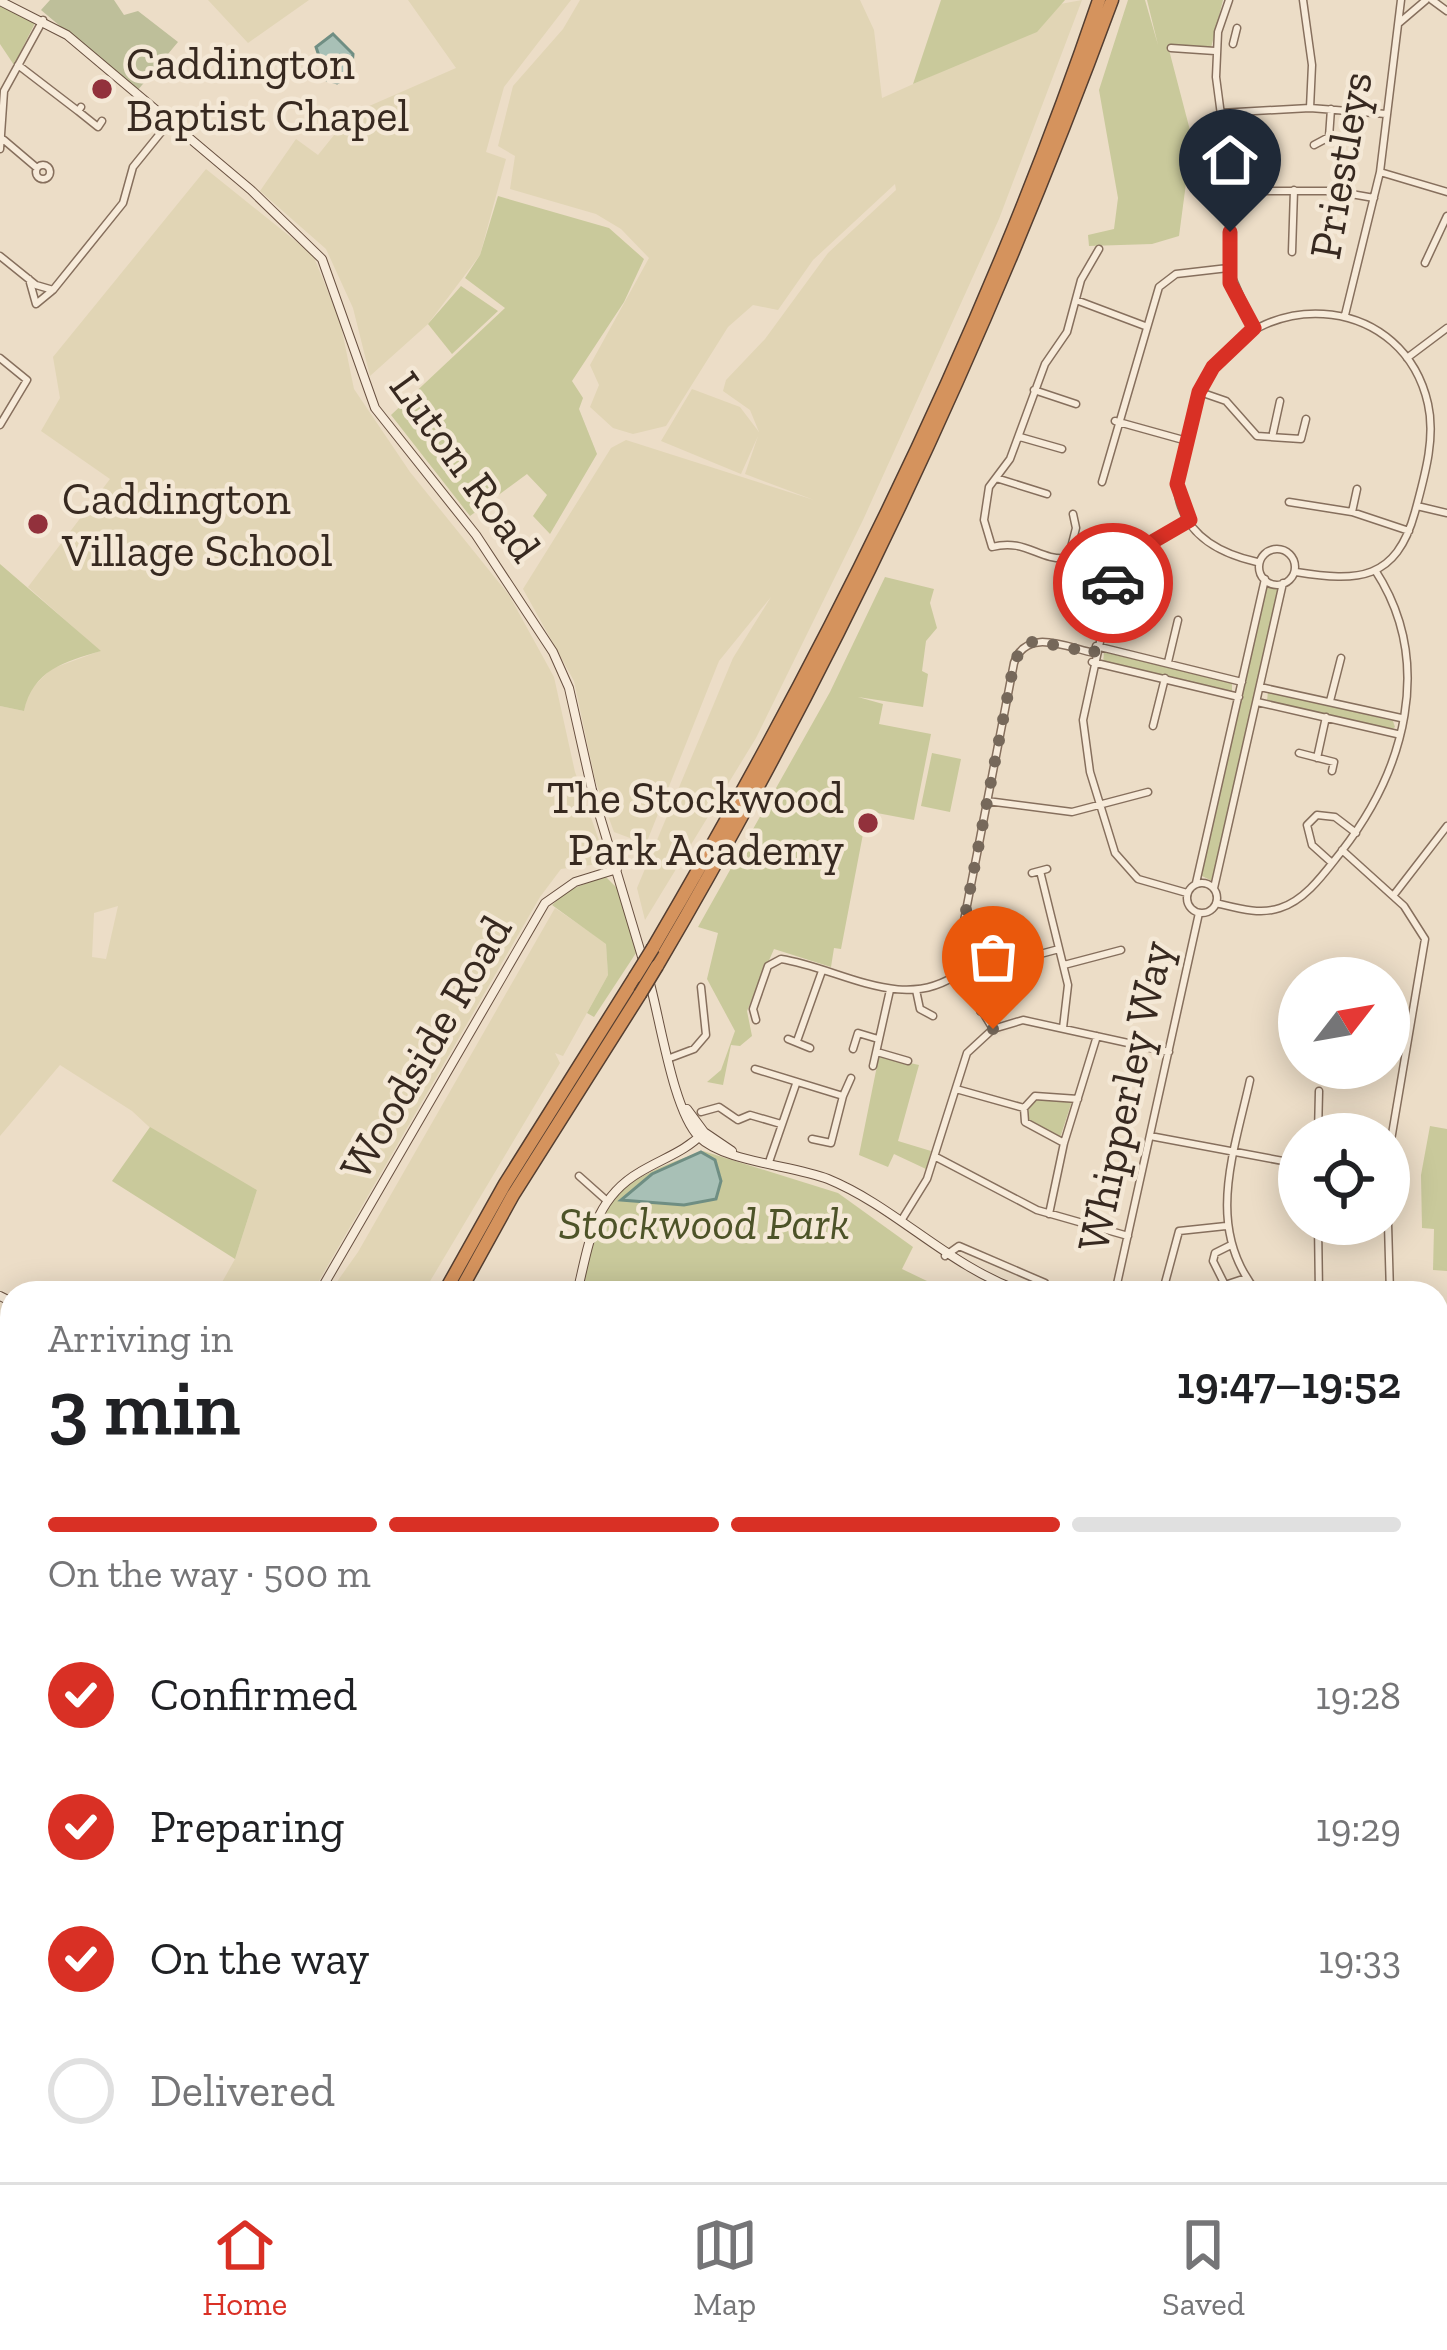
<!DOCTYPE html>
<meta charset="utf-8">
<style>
:root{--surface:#fff;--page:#f6f6f6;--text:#202124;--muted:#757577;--line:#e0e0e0;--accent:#d93025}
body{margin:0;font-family:"Zilla Slab",serif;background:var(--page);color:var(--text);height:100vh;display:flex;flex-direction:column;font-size:45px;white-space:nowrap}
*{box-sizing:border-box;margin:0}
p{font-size:39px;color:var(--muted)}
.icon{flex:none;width:66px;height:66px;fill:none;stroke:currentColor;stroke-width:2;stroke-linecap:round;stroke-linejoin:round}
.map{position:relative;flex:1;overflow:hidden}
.details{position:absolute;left:0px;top:1281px;width:1449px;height:903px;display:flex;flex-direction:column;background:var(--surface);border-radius:36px 36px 0 0;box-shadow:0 6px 30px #0003}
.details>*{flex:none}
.needle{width:78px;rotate:59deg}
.buttons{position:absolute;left:1278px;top:957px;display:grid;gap:24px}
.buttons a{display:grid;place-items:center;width:132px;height:132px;border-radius:50%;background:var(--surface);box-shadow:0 6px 30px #0003;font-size:60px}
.pin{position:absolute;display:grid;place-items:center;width:102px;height:102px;color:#fff;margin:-123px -51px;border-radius:50% 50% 50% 0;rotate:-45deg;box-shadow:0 0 12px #0007}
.pin .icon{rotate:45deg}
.courier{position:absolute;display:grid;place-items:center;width:120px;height:120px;margin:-60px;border:9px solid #d93025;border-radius:50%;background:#fff;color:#222;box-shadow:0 3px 15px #0007}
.summary em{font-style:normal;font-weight:600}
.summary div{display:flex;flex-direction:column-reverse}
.summary{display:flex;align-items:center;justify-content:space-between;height:204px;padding:0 48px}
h1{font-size:78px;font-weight:600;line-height:90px}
.bar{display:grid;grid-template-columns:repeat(4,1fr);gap:18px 12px;align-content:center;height:144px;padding:0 48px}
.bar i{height:15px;border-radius:9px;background:var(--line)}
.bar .selected{background:var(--accent)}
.bar p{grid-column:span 4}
ol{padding:0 48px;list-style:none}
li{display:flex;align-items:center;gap:36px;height:132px}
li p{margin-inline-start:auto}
li .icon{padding:12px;border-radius:50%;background:var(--accent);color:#fff;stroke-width:4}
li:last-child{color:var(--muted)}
li i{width:66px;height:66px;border:6px solid var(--line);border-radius:50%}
.dock{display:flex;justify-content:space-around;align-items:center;height:168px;border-top:3px solid var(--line);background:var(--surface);font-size:33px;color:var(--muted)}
.dock a{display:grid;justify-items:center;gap:6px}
.dock .selected{color:var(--accent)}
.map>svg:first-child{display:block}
.farmland{fill:#e1d5b5;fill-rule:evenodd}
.green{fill:#c9c99b}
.cemetery{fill:#bebf9a}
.water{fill:#a8c0b6;stroke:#6f8e83;stroke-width:3}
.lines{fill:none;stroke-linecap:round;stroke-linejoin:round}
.street-casing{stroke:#866f5d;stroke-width:9}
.secondary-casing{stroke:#685040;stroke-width:10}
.highway-casing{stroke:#543e31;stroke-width:15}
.street{stroke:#f7ebda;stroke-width:6}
.secondary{stroke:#f7ebda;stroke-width:8}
.highway{stroke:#d5935d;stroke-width:12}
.highway-bridge-casing{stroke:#543e31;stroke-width:15;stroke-linecap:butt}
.highway-bridge{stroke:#d5935d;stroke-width:12}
.done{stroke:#76685a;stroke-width:12;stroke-dasharray:0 21.6}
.route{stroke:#d93025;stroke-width:15}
.poi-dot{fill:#92313c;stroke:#f4e8d6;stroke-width:4.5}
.labels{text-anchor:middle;stroke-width:9;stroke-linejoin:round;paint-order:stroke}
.poi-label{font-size:45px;fill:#372920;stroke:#f4e8d6;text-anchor:start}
.street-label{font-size:45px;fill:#372920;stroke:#f4e8d6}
.park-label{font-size:45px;font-style:italic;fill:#4d5328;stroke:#f4e8d6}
</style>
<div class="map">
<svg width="1447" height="2182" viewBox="0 0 1447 2182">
<rect width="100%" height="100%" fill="#ecddc7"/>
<path class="farmland" d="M208 0H309L248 43Z
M408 0H571L504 87 486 152 506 159 480 255 428 324 370 376 353 308 326 249 260 191 296 139 318 155 351 114 456 68Z
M580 0H860L874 30 882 98 996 47 1055 5 1082 0 999 219 863 520 756 738 645 920 637 888 733 658 771 597 719 661 646 844 614 832 595 780 574 681 523 589 611 448 626 440 814 500 745 474 758 436 741 474 661 441 692 389 740 407 759 432 750 410 723 391 726 380 765 339 828 253 896 190 895 184 813 260 778 310 753 305 728 327 666 426 633 434 613 428 590 407 599 385 590 365 649 258 621 229 596 214 510 189 515 156 498 146 513 86 563 29Z
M206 169 313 255 340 321 354 389 410 472 509 595 554 677 575 772 601 846 599 864 561 869 540 897 312 1293H216L235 1259 257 1190 161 1138 132 1111 60 1065 0 1136V706L24 711 29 691 51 669 100 651 28 587 110 479 41 431 60 398 53 357ZM118 906 106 959 92 957 94 913Z
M555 908 606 943 608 975 563 1056 555 1053 560 1063 423 1293H329L358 1252Z
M12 1356 8 1733 10 1778 0 1777V1378Z
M0 1801 12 1804V2086L0 2095Z"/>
<path class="green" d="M941 0H1065L1037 32 913 84Z
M1128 0H1145L1158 45 1147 0H1223L1211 48 1168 46 1192 138 1179 236 1152 244 1089 246 1088 235 1114 229 1118 198 1099 90Z
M0 4 35 23 14 65 0 44Z
M498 196 609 228 644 259 624 302 572 381 583 398 579 409 597 454 550 534 533 516 547 495 527 474 470 516 391 415 505 308 465 278 480 255Z
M461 286 498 311 452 354 428 324Z
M0 564 101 651C64 662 33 670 24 711L0 706Z
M885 577 934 589 930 603 937 628 926 641 922 671 928 674 923 707 858 697 883 704 879 724 931 734 914 820 861 810 856 832 863 834 841 949 834 948 831 967 774 949 747 1011 752 1036 740 1046 731 1045 723 1085 707 1082 721 1070 735 1031 707 979 718 933 698 927 830 692Z
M1266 583 1281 587 1212 881 1200 875Z
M1104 652 1232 683V692L1103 663Z
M1268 691 1393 721 1395 727 1390 731 1267 701Z
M932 753 961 759 950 812 921 806Z
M605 876 618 889 636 953 594 1017 587 1013 608 975 606 944 552 905 567 891Z
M879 1056 919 1065 898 1141 931 1151 926 1169 894 1154 888 1167 859 1155Z
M1032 1098 1072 1101 1060 1138 1026 1121Z
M1430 1126 1447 1129V1271L1433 1270 1434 1229 1422 1228 1421 1175Z
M150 1127 257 1190 235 1259 112 1181Z
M703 1151 838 1193 913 1247 902 1269 952 1293H582C600 1198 612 1183 703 1151Z
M1447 1998V2132L1437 2131V2001Z
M281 2172H942L931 2182H282Z"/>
<path class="cemetery" d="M50 0H114L124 15 138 11 178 42 137 91 41 10Z"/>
<path class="water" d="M333 34 353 54 351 76 337 83 327 80 316 47Z
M701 1152 715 1160 721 1181 716 1199 684 1205 621 1200 652 1174Z"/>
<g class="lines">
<defs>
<path id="street" d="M1229 0 1218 32 1216 77 1231 191 1228 268 1254 328
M1303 0 1312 65 1310 108
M1432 0 1447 11
M1399 23 1426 0
M1233 44 1237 28
M1171 48 1215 51
M18 65 78 111 81 107
M78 111 98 127 102 121
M1220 113 1310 108 1386 114
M4 140 37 168
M1314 145 1329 137 1331 109
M0 149 4 91 43 20
M36 172a7 7 0 1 1 14 0a7 7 0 1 1-14 0Z
M1380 172 1447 192
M1231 191H1334L1374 198
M1292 252 1294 190
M0 256 36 285 53 290 123 203 133 167 167 125
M1425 263 1447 216
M29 279 36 304 53 290
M1076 300 1145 326
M1345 315 1380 172 1401 0
M0 358 27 380 0 425
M1407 358 1447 328
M1034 390 1076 404
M1200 392 1226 401 1257 436 1301 439 1306 419
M1115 421 1187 441
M1273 433 1280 401
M1020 437 1062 449
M996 478 1047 494
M1102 482 1159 287 1176 274 1228 268
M1289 502 1352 512 1409 531
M1417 506 1447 513
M1352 512 1357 489
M1073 514 1076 528 1068 559 1113 582
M1259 567a18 18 0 1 1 36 0a18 18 0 1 1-36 0Z
M1067 558C1039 561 1026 538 992 547L984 520 989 487 1010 459 1045 364 1067 332 1081 280 1099 249
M1257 562C1217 553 1179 532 1177 484 1185 448 1190 403 1210 371 1268 284 1404 297 1428 404 1436 439 1424 478 1415 512 1396 581 1358 582 1296 572
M1096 646 1242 682
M1092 662 1239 697
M1168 662 1178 620
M1260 687 1401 718
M1330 701 1341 658
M1257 702 1397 734
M1153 726 1165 678
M1299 753 1334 762 1332 771
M1317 758 1326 717
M987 801 1072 812 1148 792
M1342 850 1404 906 1425 939 1389 1152
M1332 863 1312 845 1307 825 1317 815 1335 817 1356 833
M1040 871 1068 985 1063 1028
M1032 873 1047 869
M1187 898a15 15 0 1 1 30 0a15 15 0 1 1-30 0Z
M1196 883 1265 579
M1214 888 1283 583
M1187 893 1138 879 1115 853 1090 772 1083 720 1113 582 1140 549 1190 520
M1393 896 1447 826
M1216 903C1237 908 1260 915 1280 908 1306 900 1325 872 1341 852 1405 770 1435 662 1375 570
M1016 951 1021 969
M1018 960 1059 949
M1064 965 1121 950
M916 990 920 1009 933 1016
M756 1020 753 1009 768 966 781 959C840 968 903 1014 959 973
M993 1029 959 973 957 957 1014 663C1026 627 1066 647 1094 653
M788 1039 810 1048
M797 1041 822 971
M853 1049 858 1033 878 1039
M877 1052 908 1061
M670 1058 694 1049 706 1035 701 987
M873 1066 890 990
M755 1069 843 1096 831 1143 812 1139
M1250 1080C1234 1153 1204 1229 1258 1293
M956 1089 1024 1108
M843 1096 851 1078
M701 1112 719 1107 738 1120 750 1115 781 1124
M1318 1134 1319 1091
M1150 1136 1299 1164
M1064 1143 1025 1122 1024 1108 1035 1096 1078 1099
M936 1157 1037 1210 1128 1236
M769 1162 796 1084
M579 1176 606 1200
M1049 1214 1064 1143 1097 1036
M901 1221 927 1179 967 1053 993 1029 1023 1020 1169 1052
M1318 1224 1319 1293
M1388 1224 1390 1293
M1231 1245 1215 1253 1213 1261 1225 1285 1246 1278
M945 1256 959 1246 1045 1283 1049 1293
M1165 1283 1179 1231 1226 1226
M1115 1293 1199 913
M1437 1477 1447 1478
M1442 1632 1446 1531
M1437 1686 1447 1685
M1437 1914 1447 1946
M1001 2172 1013 2182
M1155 2182 1162 2172"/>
<path id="secondary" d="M0 1 67 35 251 190 322 259 375 408 476 535 553 652 569 688 592 790 643 960
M649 980C660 1018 673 1111 699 1137 724 1162 792 1165 828 1179 898 1208 947 1266 1025 1293
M687 1109 704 1132 732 1151
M319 1293 545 903 575 882 617 869
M577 1293C589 1244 593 1199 640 1172 663 1158 685 1152 704 1132
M0 1296 12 1302
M1437 1407H1447
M0 1788 12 1791
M1437 1798 1447 1794
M272 2172 274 2182
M1309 2172 1339 2182
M957 2182 968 2172
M1377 2182 1418 2173 1447 2175"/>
<path id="highway" d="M653 948C829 648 987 330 1099 0
M657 966C838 657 988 336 1112 0
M444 1293 505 1184 635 977
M459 1293 513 1195 640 994
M9 2182 18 2172
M62 2182 68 2172
M86 2182 92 2172
M120 2182 126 2172"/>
</defs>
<use href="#street" class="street-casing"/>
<use href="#secondary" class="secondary-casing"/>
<use href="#highway" class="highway-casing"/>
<use href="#street" class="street"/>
<use href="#secondary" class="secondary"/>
<use href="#highway" class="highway"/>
<defs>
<path id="highway-bridge" d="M635 977 653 948
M640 994 657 966"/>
</defs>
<use href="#highway-bridge" class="highway-bridge-casing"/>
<use href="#highway-bridge" class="highway-bridge"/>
</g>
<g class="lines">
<path class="done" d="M993 1029 959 974 957 957 1014 663 1022 647 1034 641 1094 653 1113 583"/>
<path class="route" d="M1113 583 1140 549 1190 520 1177 484 1199 392 1213 367 1254 328 1230 283V232"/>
</g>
<g class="poi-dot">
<circle cx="102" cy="89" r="12"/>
<circle cx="38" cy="524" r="12"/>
<circle cx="868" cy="823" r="12"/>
</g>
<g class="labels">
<g class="poi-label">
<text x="126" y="79">Caddington<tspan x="126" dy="52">Baptist Chapel</tspan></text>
<text x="62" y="514">Caddington<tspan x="62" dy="52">Village School</tspan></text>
<text x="844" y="813" text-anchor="end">The Stockwood<tspan x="844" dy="52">Park Academy</tspan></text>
</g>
<g class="street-label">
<text transform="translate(1340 165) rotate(-80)" y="16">Priestleys</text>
<text transform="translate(466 466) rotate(54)" y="16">Luton Road</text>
<text transform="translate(425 1047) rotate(-60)" y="16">Woodside Road</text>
<text transform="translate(1124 1096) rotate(-78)" y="16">Whipperley Way</text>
</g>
<g class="park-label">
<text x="704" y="1239">Stockwood Park</text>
</g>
</g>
</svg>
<div class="buttons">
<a><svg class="needle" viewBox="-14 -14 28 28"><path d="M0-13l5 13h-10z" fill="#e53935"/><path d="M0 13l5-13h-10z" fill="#757577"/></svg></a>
<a><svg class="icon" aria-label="locate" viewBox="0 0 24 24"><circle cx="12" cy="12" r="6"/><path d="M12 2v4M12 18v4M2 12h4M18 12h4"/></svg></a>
</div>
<div class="pin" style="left:993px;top:1029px;background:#ea580c"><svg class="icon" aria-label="bag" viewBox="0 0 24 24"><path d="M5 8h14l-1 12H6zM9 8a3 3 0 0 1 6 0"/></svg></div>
<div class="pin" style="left:1230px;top:232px;background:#1f2937"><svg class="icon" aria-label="home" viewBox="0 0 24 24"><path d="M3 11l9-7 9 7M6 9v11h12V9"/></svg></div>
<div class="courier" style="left:1113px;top:583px"><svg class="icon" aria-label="car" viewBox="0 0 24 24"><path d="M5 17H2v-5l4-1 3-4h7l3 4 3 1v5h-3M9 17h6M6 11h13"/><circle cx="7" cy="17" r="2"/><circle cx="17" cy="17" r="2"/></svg></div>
<section class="details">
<div class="summary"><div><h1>3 min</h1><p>Arriving in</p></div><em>19:47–19:52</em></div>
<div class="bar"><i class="selected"></i><i class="selected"></i><i class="selected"></i><i></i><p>On the way · 500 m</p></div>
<ol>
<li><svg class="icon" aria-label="check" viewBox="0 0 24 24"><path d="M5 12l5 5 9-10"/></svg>Confirmed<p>19:28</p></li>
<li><svg class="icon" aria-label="check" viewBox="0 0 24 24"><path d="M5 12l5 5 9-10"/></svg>Preparing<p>19:29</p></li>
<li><svg class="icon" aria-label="check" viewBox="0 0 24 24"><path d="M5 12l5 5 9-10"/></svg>On the way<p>19:33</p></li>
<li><i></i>Delivered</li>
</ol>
</section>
</div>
<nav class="dock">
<a class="selected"><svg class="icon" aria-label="home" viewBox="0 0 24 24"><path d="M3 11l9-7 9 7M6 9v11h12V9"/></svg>Home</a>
<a><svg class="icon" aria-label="map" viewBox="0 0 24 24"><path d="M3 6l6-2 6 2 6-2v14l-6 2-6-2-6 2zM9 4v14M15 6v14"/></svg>Map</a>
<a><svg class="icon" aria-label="saved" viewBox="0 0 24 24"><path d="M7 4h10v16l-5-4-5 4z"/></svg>Saved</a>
</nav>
